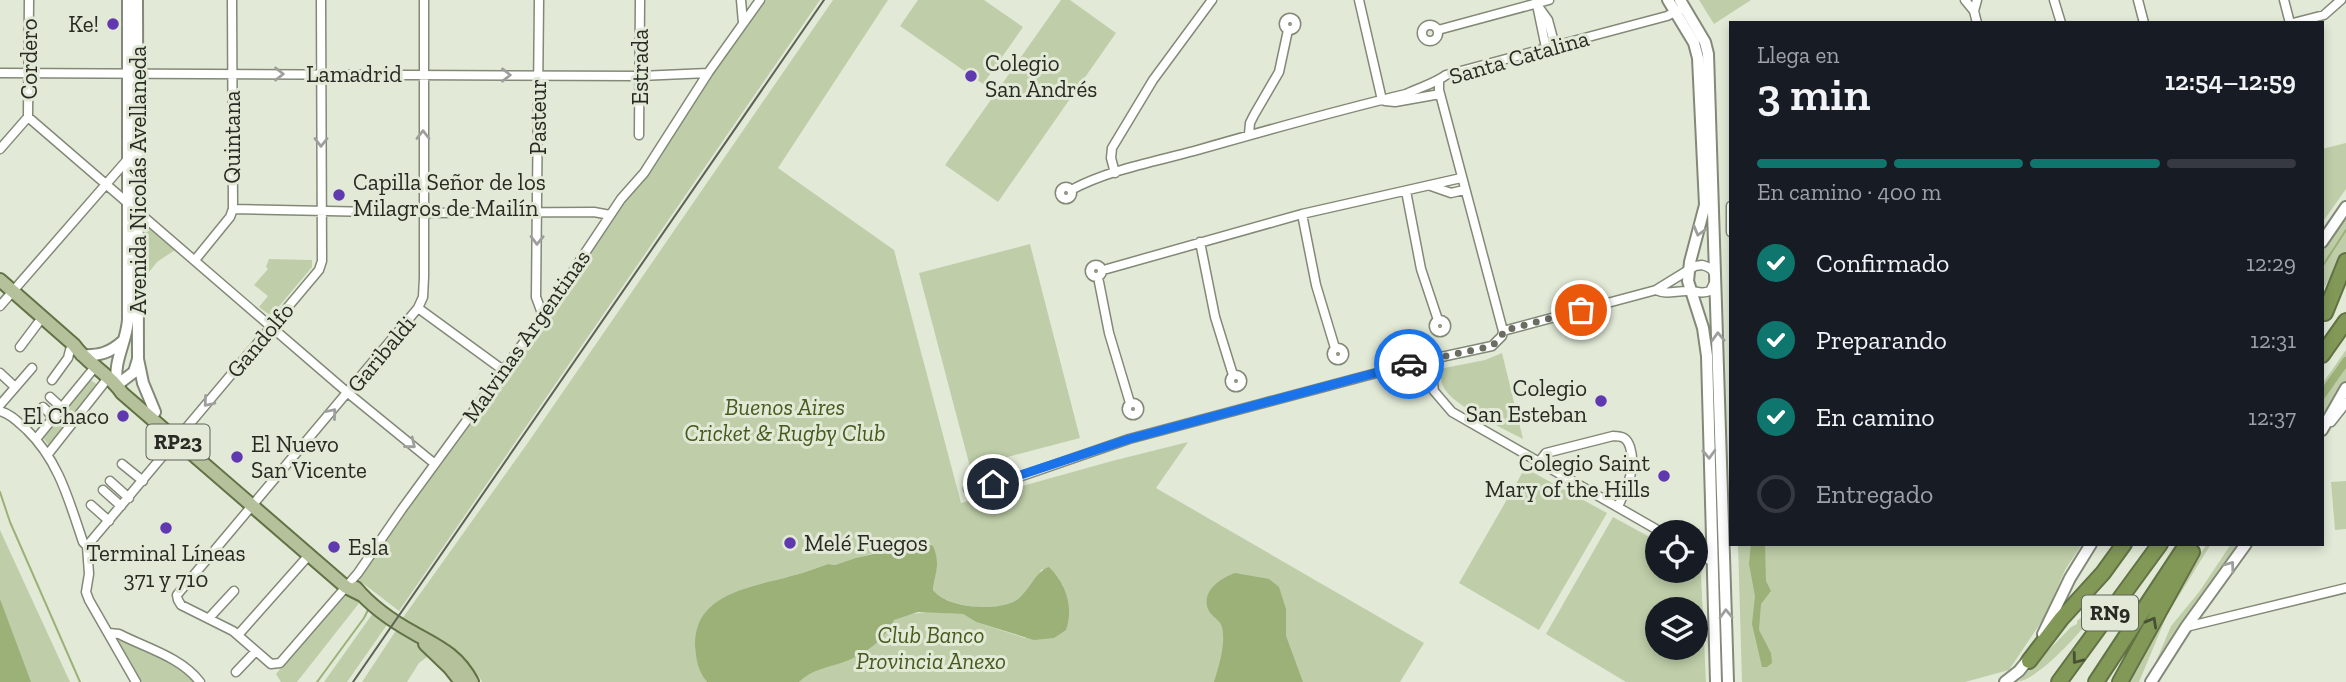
<!DOCTYPE html>
<html lang="es">
<meta charset="utf-8">
<style>
:root{--surface:#171b24;--page:#20242c;--text:#f1f3f6;--muted:#9ea1a6;--line:#363941;--accent:#0f766e}
body{margin:0;font-family:"Zilla Slab",serif;background:var(--page);color:var(--text);height:100vh;display:flex;flex-direction:column;font-size:26px;white-space:nowrap}
*{box-sizing:border-box;margin:0}
p{font-size:23px;color:var(--muted)}
.icon{flex:none;width:38px;height:38px;fill:none;stroke:currentColor;stroke-width:2;stroke-linecap:round;stroke-linejoin:round}
.map{position:relative;flex:1;overflow:hidden}
.sheet{position:absolute;left:1729px;top:21px;width:595px;height:525px;display:flex;flex-direction:column;background:var(--surface);border-radius:0px;box-shadow:0 4px 10px #0003}
.sheet>*{flex:none}
.fabs{position:absolute;left:1645px;top:520px;display:grid;gap:14px}
.fabs a{display:grid;place-items:center;width:63px;height:63px;border-radius:50%;background:var(--surface);box-shadow:0 4px 10px #0003;font-size:35px}
.pin{position:absolute;display:grid;place-items:center;width:60px;height:60px;color:#fff;margin:-30px;border:4px solid #fff;border-radius:50%;box-shadow:0 2px 7px #0007}
.courier{position:absolute;display:grid;place-items:center;width:70px;height:70px;margin:-35px;border:5px solid #1a73e8;border-radius:50%;background:#fff;color:#222;box-shadow:0 2px 9px #0007}
.overview em{font-style:normal;font-weight:600}
.overview div{display:flex;flex-direction:column-reverse}
.overview{display:flex;align-items:center;justify-content:space-between;height:119px;padding:0 28px}
h1{font-size:46px;font-weight:600;line-height:52px}
.bar{display:grid;grid-template-columns:repeat(4,1fr);gap:10px 7px;align-content:center;height:84px;padding:0 28px}
.bar i{height:9px;border-radius:5px;background:var(--line)}
.bar .on{background:var(--accent)}
.bar p{grid-column:span 4}
ol{padding:0 28px;list-style:none}
li{display:flex;align-items:center;gap:21px;height:77px}
li p{margin-inline-start:auto}
li .icon{padding:7px;border-radius:50%;background:var(--accent);color:#fff;stroke-width:4}
li:last-child{color:var(--muted)}
li i{width:38px;height:38px;border:4px solid var(--line);border-radius:50%}
.map>svg:first-child{display:block}
.green{fill:#bfcea9;fill-rule:evenodd}
.water{fill:#9cb178}
.lines{fill:none;stroke-linecap:round;stroke-linejoin:round}
.stream{stroke:#9cb178;stroke-width:2}
.canal{stroke:#9cb178;stroke-width:8}
.street-casing{stroke:#828977;stroke-width:11}
.secondary-casing{stroke:#828977;stroke-width:14}
.primary-casing{stroke:#627245;stroke-width:16}
.highway-casing{stroke:#627245;stroke-width:18}
.street{stroke:#fff;stroke-width:8}
.secondary{stroke:#fff;stroke-width:10}
.primary{stroke:#b4c19a;stroke-width:12}
.highway{stroke:#829857;stroke-width:14}
.rail{stroke:#5e6258;stroke-width:2}
.oneway{stroke:#9e9f9c}
.oneway2{stroke:#485035}
.done{stroke:#696d62;stroke-width:7;stroke-dasharray:0 12.6}
.route{stroke:#1a73e8;stroke-width:9}
.poi-dot{fill:#6038b0;stroke:#e2ead7;stroke-width:2.5}
.labels{text-anchor:middle;stroke-width:6;stroke-linejoin:round;paint-order:stroke}
.shield{fill:#e2ead7;stroke:#606459;stroke-width:2}
.shield-label{font-size:21px;font-weight:bold;fill:#282a23}
.poi-label{font-size:23px;fill:#282a23;stroke:#e2ead7;text-anchor:start}
.street-label{font-size:23px;fill:#282a23;stroke:#e2ead7}
.park-label{font-size:23px;font-style:italic;fill:#475a1d;stroke:#e2ead7}
</style>
<div class="map">
<svg width="2346" height="682" viewBox="0 0 2346 682">
<rect width="100%" height="100%" fill="#e2ead7"/>
<path class="green" d="M762 0H820L399 611 360 581V576Z
M833 0H888L778 168 894 250 961 503 1112 461 1188 442 1156 488 1424 643 1400 682H799L809 672 846 661 870 647 886 634 894 620 905 615 927 612 963 614 976 622 1025 638 1063 585 1042 569C1035 580 1027 593 1017 600 999 613 947 608 933 590 935 573 942 556 929 542L874 553 835 565 828 564C816 568 804 573 791 576 753 587 693 594 695 646 696 661 699 670 707 682H482L480 678 402 619 527 444Z
M918 0H984L1023 27 983 84 900 26Z
M1061 0H1070L1116 33 998 202 945 165Z
M1699 0H1751L1714 24Z
M2346 143V189L2322 223V149Z
M2346 214V251L2322 291V250Z
M145 224 175 250 157 262 146 276 142 228Z
M1030 244 1080 438 970 467 919 273Z
M269 259 312 260V267L271 316 259 307 268 296 254 285 268 269 266 267Z
M2346 350V381L2322 416V384Z
M1502 353 1523 439C1504 429 1457 407 1446 391 1441 385 1441 377 1439 369L1485 360Z
M89 379 98 385 50 447 43 438Z
M1525 468 1607 513 1539 630 1459 583Z
M2346 481V529L2335 530 2331 482Z
M1613 517 1657 541V570H1696V556C1705 559 1703 568 1701 575L1706 682H1626L1546 634ZM1657 609H1696V648H1657Z
M0 530 70 682H0Z
M1738 544H2082L2065 570 2044 618 2009 670 1965 682H1742Z
M2207 544H2211L2167 615 2139 682H2125L2162 610Z
M2231 544H2239L2152 671 2171 626 2199 592Z
M348 593 360 602 297 682H281L276 674 339 598Z
M2111 594C2091 619 2048 674 2018 682L2071 627 2077 624V621Z
M373 613 389 622 347 682H324Z
M397 629 431 654 419 663 407 682H362Z
M119 639 178 665 195 682H139L118 642Z"/>
<path class="water" d="M925 542 933 546C941 564 935 572 933 590 947 608 995 612 1015 601 1029 593 1034 572 1049 567 1066 584 1074 607 1066 630L1054 638 1034 640 976 622 963 614 918 612 894 620C885 640 865 654 844 662 827 668 812 669 799 682H707C698 671 696 660 695 646 693 593 753 587 791 576 804 573 816 568 828 564L835 565 856 558Z
M1751 544H1765L1766 581 1771 591 1761 604 1759 630 1771 653 1772 663 1767 667H1762L1752 624 1755 596 1749 564Z
M1235 573 1269 579 1279 587 1286 609V636L1303 682H1214C1219 666 1226 644 1222 627 1220 619 1211 617 1208 609 1201 591 1221 578 1235 573Z
M0 599 31 682H0Z"/>
<g class="lines">
<path class="stream" d="M2322 267 2346 230
M0 492 10 522 80 682
M317 682 364 618 369 608"/>
<path class="canal" d="M2322 395 2346 361"/>
<defs>
<path id="street" d="M424 0V277L423 297 418 308 177 595 178 600 181 605 233 631 271 664 280 663 358 573 402 509 543 316 621 199 644 173 708 73 760 0
M539 0 536 297 543 316
M741 0 743 23
M1359 0 1382 100
M1536 0 1546 48
M1965 0 1974 11 1977 23
M2054 0 2061 23
M2138 0 2144 23
M2284 0 2290 23
M1538 6 1548 20 1555 46
M1974 11 1977 0
M1284 24a6 6 0 1 1 12 0a6 6 0 1 1-12 0Z
M2293 23 2324 15 2341 0
M1422 33a8 8 0 1 1 16 0a8 8 0 1 1-16 0Z
M1438 30 1549 0
M0 73 640 76 708 73
M1439 82V90L1503 331
M1385 101 1395 102 1440 94
M28 117 348 393 435 464
M1249 134 1250 123 1254 115 1279 72 1288 30
M639 135 640 0
M0 149 28 117 29 0
M1115 173 1111 158 1112 148 1153 80 1212 0
M1431 186 1451 193 1464 190
M1060 193a6 6 0 1 1 12 0a6 6 0 1 1-12 0Z
M1071 190C1108 170 1153 162 1194 151 1264 131 1335 111 1406 94 1420 87 1434 84 1446 75L1667 16 1679 10
M1406 191 1421 269 1438 320
M1731 206V232
M233 209 424 213 594 212 610 215
M1302 214 1316 285 1335 348
M1200 242 1215 317 1233 375
M195 260 230 217 233 209 232 0
M1090 271a6 6 0 1 1 12 0a6 6 0 1 1-12 0Z
M1702 265C1710 267 1714 270 1716 279L1710 291C1700 295 1696 290 1687 291 1675 291 1667 295 1656 290L1695 266Z
M1107 269 1302 214 1461 178
M1099 282 1109 333 1130 403
M0 306 128 159
M418 308 503 370
M1434 326a6 6 0 1 1 12 0a6 6 0 1 1-12 0Z
M20 347 38 323
M1332 354a6 6 0 1 1 12 0a6 6 0 1 1-12 0Z
M1430 361 1434 391 1452 412 1661 532
M0 373 15 387
M1230 381a6 6 0 1 1 12 0a6 6 0 1 1-12 0Z
M52 380 68 358 70 350
M50 397 62 408
M1127 409a6 6 0 1 1 12 0a6 6 0 1 1-12 0Z
M0 405 32 368
M43 407 54 418
M0 411C11 414 18 422 27 430 59 461 69 501 83 542L87 546
M2331 422 2346 403
M36 439 95 367
M48 454 108 378
M1539 462 1546 453 1613 436C1623 436 1627 438 1630 447 1637 470 1626 487 1618 507
M122 464 143 481
M110 481 129 498
M968 489 1013 479 1129 439 1260 404 1418 362 1492 346 1502 336 1503 331 1656 290
M103 490 121 506
M91 505 109 521
M1696 552 1713 562
M210 617 234 591
M2186 627 2346 588
M109 633 119 634C146 648 181 657 200 682
M238 635 309 555
M236 672 256 651
M136 682 89 600 86 592 89 574 87 546 319 270 322 261 321 0"/>
<path id="secondary" d="M128 0V320C126 344 113 361 117 385L134 372 138 359
M137 0 138 359 143 383 155 412
M1668 0 1694 43 1698 58 1705 205 1690 262 1688 281 1703 328 1707 356 1716 682
M1680 0 1705 42 1708 54 1728 682
M2322 242 2346 207
M81 355C99 356 110 353 123 341
M2322 430 2346 388
M2043 634 2070 578 2091 544
M2005 682 2019 671 2032 655
M2151 682 2186 627 2246 544"/>
<path id="primary" d="M0 280 74 345C87 364 110 374 122 393L346 587 362 595
M356 588C371 606 394 622 414 633 439 647 458 655 472 682
M425 644 450 668 461 682"/>
<path id="highway" d="M2325 313 2346 261
M2322 355 2346 321
M2029 661 2061 619 2103 573 2124 544
M2059 682 2160 544
M2096 682 2187 544
M2120 682 2192 552"/>
</defs>
<use href="#street" class="street-casing"/>
<use href="#secondary" class="secondary-casing"/>
<use href="#primary" class="primary-casing"/>
<use href="#highway" class="highway-casing"/>
<use href="#street" class="street"/>
<use href="#secondary" class="secondary"/>
<use href="#primary" class="primary"/>
<use href="#highway" class="highway"/>
<path class="rail" d="M353 682 824 0"/>
</g>
<defs><path id="oneway-chevron" d="M-2-3.5L2.5 0L-2 3.5" fill="none" stroke-width="1.6" stroke-linecap="round" stroke-linejoin="round" transform="scale(1.75)"/></defs>
<g class="oneway">
<use href="#oneway-chevron" transform="translate(279 74)"/>
<use href="#oneway-chevron" transform="translate(506 75)"/>
<use href="#oneway-chevron" transform="translate(423 135) rotate(-90)"/>
<use href="#oneway-chevron" transform="translate(321 142) rotate(90)"/>
<use href="#oneway-chevron" transform="translate(1699 231) rotate(106)"/>
<use href="#oneway-chevron" transform="translate(537 240) rotate(91)"/>
<use href="#oneway-chevron" transform="translate(1718 337) rotate(-92)"/>
<use href="#oneway-chevron" transform="translate(208 402) rotate(130)"/>
<use href="#oneway-chevron" transform="translate(332 413) rotate(-50)"/>
<use href="#oneway-chevron" transform="translate(411 444) rotate(39)"/>
<use href="#oneway-chevron" transform="translate(1709 454) rotate(88)"/>
<use href="#oneway-chevron" transform="translate(2230 566) rotate(-54)"/>
<use href="#oneway-chevron" transform="translate(1726 614) rotate(-92)"/>
</g>
<g class="oneway2">
<use href="#oneway-chevron" transform="translate(2152 622) rotate(-61)"/>
<use href="#oneway-chevron" transform="translate(2077 659) rotate(127)"/>
</g>
<g class="lines">
<path class="done" d="M1409 364 1492 346 1502 336 1503 331 1581 310"/>
<path class="route" d="M993 484 1129 439 1409 364"/>
</g>
<g class="poi-dot">
<circle cx="113" cy="24" r="7"/>
<circle cx="971" cy="76" r="7"/>
<circle cx="339" cy="195" r="7"/>
<circle cx="1601" cy="401" r="7"/>
<circle cx="123" cy="416" r="7"/>
<circle cx="237" cy="457" r="7"/>
<circle cx="1664" cy="476" r="7"/>
<circle cx="166" cy="528" r="7"/>
<circle cx="790" cy="543" r="7"/>
<circle cx="334" cy="547" r="7"/>
</g>
<g class="labels">
<g class="shield">
<rect x="146.5" y="424.5" width="63" height="35" rx="5"/>
<rect x="2082" y="595.5" width="56" height="35" rx="5"/>
</g>
<g class="shield-label">
<text x="178" y="449">RP23</text>
<text x="2110" y="620">RN9</text>
</g>
<g class="poi-label">
<text x="99" y="32" text-anchor="end">Ke!</text>
<text x="985" y="71">Colegio<tspan x="985" dy="26">San Andrés</tspan></text>
<text x="353" y="190">Capilla Señor de los<tspan x="353" dy="26">Milagros de Mailín</tspan></text>
<text x="1587" y="396" text-anchor="end">Colegio<tspan x="1587" dy="26">San Esteban</tspan></text>
<text x="109" y="424" text-anchor="end">El Chaco</text>
<text x="251" y="452">El Nuevo<tspan x="251" dy="26">San Vicente</tspan></text>
<text x="1650" y="471" text-anchor="end">Colegio Saint<tspan x="1650" dy="26">Mary of the Hills</tspan></text>
<text x="804" y="551">Melé Fuegos</text>
<text x="348" y="555">Esla</text>
<text x="166" y="561" text-anchor="middle">Terminal Líneas<tspan x="166" dy="26">371 y 710</tspan></text>
</g>
<g class="street-label">
<text transform="translate(1519 57) rotate(-16)" y="8">Santa Catalina</text>
<text transform="translate(29 59) rotate(-90)" y="8">Cordero</text>
<text transform="translate(640 67) rotate(-90)" y="8">Estrada</text>
<text x="354" y="82">Lamadrid</text>
<text transform="translate(538 117) rotate(-90)" y="8">Pasteur</text>
<text transform="translate(232 137) rotate(-90)" y="8">Quintana</text>
<text transform="translate(138 180) rotate(-90)" y="8">Avenida Nicolás Avellaneda</text>
<text transform="translate(526 336) rotate(-55)" y="8">Malvinas Argentinas</text>
<text transform="translate(260 340) rotate(-50)" y="8">Gandolfo</text>
<text transform="translate(381 354) rotate(-50)" y="8">Garibaldi</text>
</g>
<g class="park-label">
<text x="785" y="415">Buenos Aires<tspan x="785" dy="26">Cricket &amp; Rugby Club</tspan></text>
<text x="931" y="643">Club Banco<tspan x="931" dy="26">Provincia Anexo</tspan></text>
</g>
</g>
</svg>
<div class="fabs">
<a><svg class="icon" aria-label="locate" viewBox="0 0 24 24"><circle cx="12" cy="12" r="6"/><path d="M12 2v4M12 18v4M2 12h4M18 12h4"/></svg></a>
<a><svg class="icon" aria-label="layers" viewBox="0 0 24 24"><path d="M12 4l9 5-9 5-9-5zM3 14l9 5 9-5"/></svg></a>
</div>
<div class="pin" style="left:1581px;top:310px;background:#ea580c"><svg class="icon" aria-label="bag" viewBox="0 0 24 24"><path d="M5 8h14l-1 12H6zM9 8a3 3 0 0 1 6 0"/></svg></div>
<div class="pin" style="left:993px;top:484px;background:#1f2937"><svg class="icon" aria-label="home" viewBox="0 0 24 24"><path d="M3 11l9-7 9 7M6 9v11h12V9"/></svg></div>
<div class="courier" style="left:1409px;top:364px"><svg class="icon" aria-label="car" viewBox="0 0 24 24"><path d="M5 17H2v-5l4-1 3-4h7l3 4 3 1v5h-3M9 17h6M6 11h13"/><circle cx="7" cy="17" r="2"/><circle cx="17" cy="17" r="2"/></svg></div>
<section class="sheet">
<div class="overview"><div><h1>3 min</h1><p>Llega en</p></div><em>12:54–12:59</em></div>
<div class="bar"><i class="on"></i><i class="on"></i><i class="on"></i><i></i><p>En camino · 400 m</p></div>
<ol>
<li><svg class="icon" aria-label="check" viewBox="0 0 24 24"><path d="M5 12l5 5 9-10"/></svg>Confirmado<p>12:29</p></li>
<li><svg class="icon" aria-label="check" viewBox="0 0 24 24"><path d="M5 12l5 5 9-10"/></svg>Preparando<p>12:31</p></li>
<li><svg class="icon" aria-label="check" viewBox="0 0 24 24"><path d="M5 12l5 5 9-10"/></svg>En camino<p>12:37</p></li>
<li><i></i>Entregado</li>
</ol>
</section>
</div>
